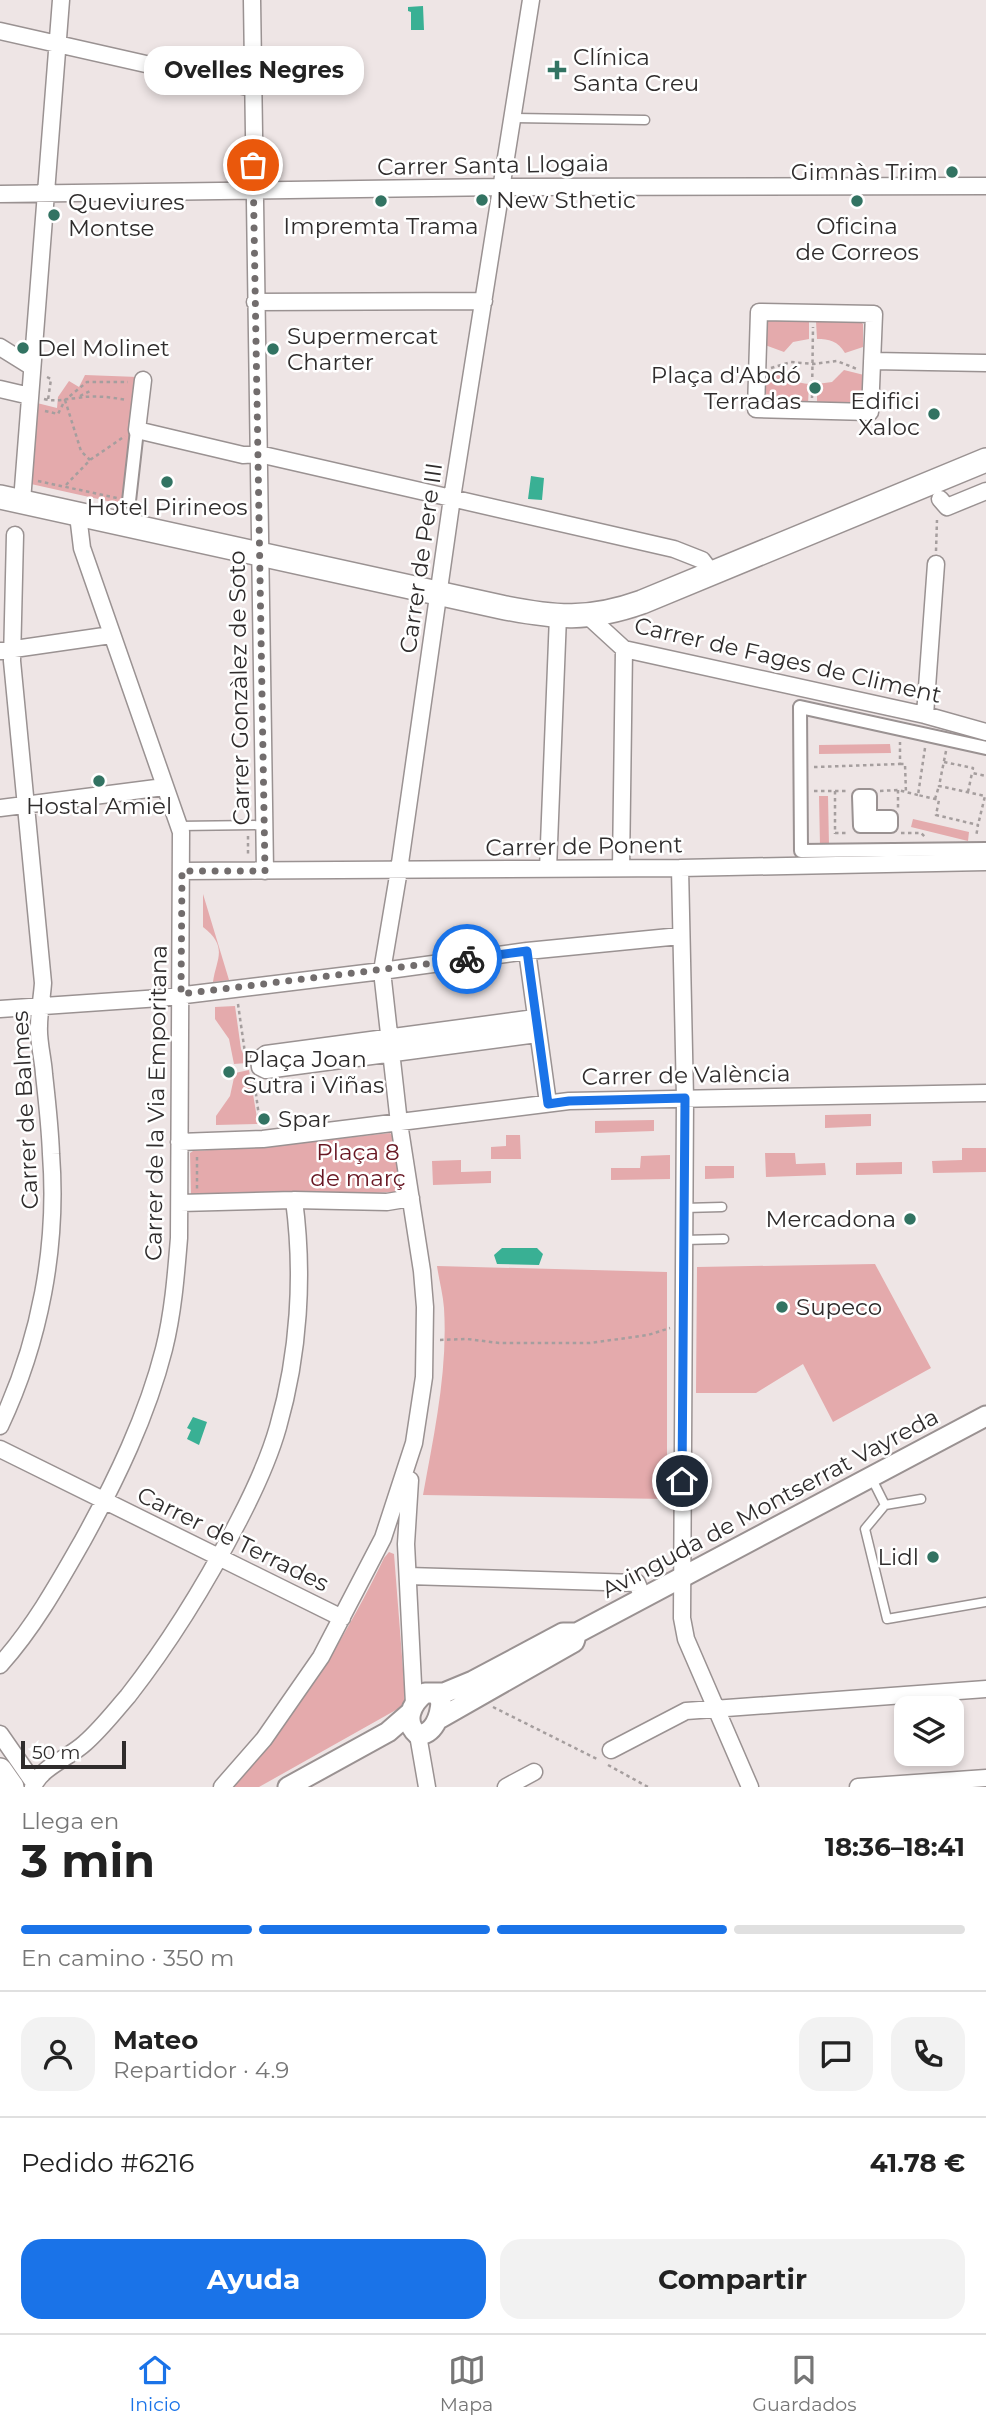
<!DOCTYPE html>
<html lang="es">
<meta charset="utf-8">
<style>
:root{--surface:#fff;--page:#f2f2f2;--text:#222;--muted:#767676;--line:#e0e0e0;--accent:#1a73e8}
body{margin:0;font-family:Montserrat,sans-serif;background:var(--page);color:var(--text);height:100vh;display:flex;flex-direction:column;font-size:26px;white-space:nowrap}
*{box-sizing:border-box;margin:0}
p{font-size:23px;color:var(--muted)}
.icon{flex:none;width:38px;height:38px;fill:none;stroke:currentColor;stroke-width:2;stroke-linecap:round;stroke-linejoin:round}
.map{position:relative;height:1787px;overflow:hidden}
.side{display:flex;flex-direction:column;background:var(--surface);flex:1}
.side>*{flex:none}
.buttons{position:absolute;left:894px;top:1696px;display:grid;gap:14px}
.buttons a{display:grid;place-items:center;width:70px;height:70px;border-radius:14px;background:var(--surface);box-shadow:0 4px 10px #0003;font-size:35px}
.scale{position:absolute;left:21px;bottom:18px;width:105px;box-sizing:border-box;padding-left:7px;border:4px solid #2f2c2c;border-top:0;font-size:19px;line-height:24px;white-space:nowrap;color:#2f2c2c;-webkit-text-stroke:5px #fff;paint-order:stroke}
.pin{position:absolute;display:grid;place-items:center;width:60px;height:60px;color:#fff;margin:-30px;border:4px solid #fff;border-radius:50%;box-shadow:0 2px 7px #0007}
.courier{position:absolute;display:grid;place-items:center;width:70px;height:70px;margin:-35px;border:5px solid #1a73e8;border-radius:50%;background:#fff;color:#222;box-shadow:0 2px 9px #0007}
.bubble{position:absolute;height:49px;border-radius:21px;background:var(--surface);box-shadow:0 4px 10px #0003;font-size:23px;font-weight:700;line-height:49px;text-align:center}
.headline em{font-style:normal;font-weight:700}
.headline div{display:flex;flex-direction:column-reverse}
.headline{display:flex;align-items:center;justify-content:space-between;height:119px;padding:0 21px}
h1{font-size:46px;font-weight:700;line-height:52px}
.bar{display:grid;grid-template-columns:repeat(4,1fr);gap:10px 7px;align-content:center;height:84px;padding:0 21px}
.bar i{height:9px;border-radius:5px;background:var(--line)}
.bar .selected{background:var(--accent)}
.bar p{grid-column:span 4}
.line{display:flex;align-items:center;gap:18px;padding:0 21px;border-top:2px solid var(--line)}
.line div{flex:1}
.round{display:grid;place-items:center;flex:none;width:74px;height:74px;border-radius:21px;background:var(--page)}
.action{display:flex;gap:14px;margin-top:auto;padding:14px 21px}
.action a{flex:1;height:80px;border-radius:21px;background:var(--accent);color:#fff;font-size:28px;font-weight:700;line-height:80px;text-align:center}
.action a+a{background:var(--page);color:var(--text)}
.tab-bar{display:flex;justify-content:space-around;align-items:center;height:98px;border-top:2px solid var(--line);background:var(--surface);font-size:19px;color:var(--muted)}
.tab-bar a{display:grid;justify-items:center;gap:4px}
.tab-bar .selected{color:var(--accent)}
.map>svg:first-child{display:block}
.green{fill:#e4aaac}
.water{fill:#39b094}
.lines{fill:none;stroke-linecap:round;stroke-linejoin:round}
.service-casing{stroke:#9a9292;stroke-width:11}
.pedestrian-casing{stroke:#9a9292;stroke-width:16}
.minor-casing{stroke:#9a9292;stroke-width:19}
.tertiary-casing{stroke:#9a9292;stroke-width:23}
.secondary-casing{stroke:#9a9292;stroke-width:26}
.path{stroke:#a59e9e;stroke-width:2.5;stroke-dasharray:3.5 3.5;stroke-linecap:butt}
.service{stroke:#fff;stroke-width:8}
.pedestrian{stroke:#fff;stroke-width:12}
.minor{stroke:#fff;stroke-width:16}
.tertiary{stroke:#fff;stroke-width:19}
.secondary{stroke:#fff;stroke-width:23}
.done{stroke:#726d6d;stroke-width:7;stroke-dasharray:0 12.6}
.route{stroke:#1a73e8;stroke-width:9}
.poi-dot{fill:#327362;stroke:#fff;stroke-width:2.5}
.labels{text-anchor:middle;stroke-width:5;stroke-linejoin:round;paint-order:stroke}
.poi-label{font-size:23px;fill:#2f2c2c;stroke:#fff;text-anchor:start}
.street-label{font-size:23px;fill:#2f2c2c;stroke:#fff}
.park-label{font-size:23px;fill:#681723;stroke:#fff}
</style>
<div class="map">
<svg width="986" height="1787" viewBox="0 0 986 1787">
<rect width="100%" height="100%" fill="#eee5e5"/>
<path class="green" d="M768 321H809V339L793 342 784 352 765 345Z
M816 321H860L863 324V347L845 353C838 341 829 339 817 339Z
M783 369C789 380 797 383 809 384L808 404 766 403 765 374Z
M844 370 864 375 863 404 817 405V384L832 382Z
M85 375 138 377 125 505 31 484 37 403 57 408 58 397 69 381 79 387Z
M890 744 891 753 819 754V745Z
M819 796H828L829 846H820Z
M913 819 969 832 968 841 911 827Z
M203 894 229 980 213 982C216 959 229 947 203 927Z
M235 1006 241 1049 247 1063 234 1064 229 1039 215 1019V1007Z
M249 1070 258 1124 216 1125V1116L230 1096 235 1073Z
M871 1114V1126L825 1128V1115Z
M654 1120V1131L595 1133V1121Z
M390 1133 393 1136 400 1186 396 1192 327 1195H191L190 1153 193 1151 263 1147Z
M506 1135H520L521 1159H491V1147L506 1146Z
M962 1148H986V1172L933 1173 932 1161 962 1160Z
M765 1153H795L796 1164 825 1163 826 1175 766 1177Z
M670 1155V1179L611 1180V1168H640L641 1156Z
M461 1160V1172L491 1171V1183L433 1185 432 1161Z
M902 1162V1174L856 1175V1163Z
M705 1166H734V1178L705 1179Z
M875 1264 931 1368 833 1422 803 1364 756 1393H696L697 1267Z
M437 1266 667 1272V1499L423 1495C434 1434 448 1371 444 1308 443 1294 439 1280 437 1266Z
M389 1552 394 1554 405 1695 403 1706 259 1787H232C295 1719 344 1641 384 1558Z"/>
<path class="water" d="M423 6 424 30H411V12L408 11V7Z
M531 476 544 478 542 500 528 499Z
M502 1248H537L543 1254 539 1265 497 1264 494 1255Z
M193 1417 207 1422 199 1445 187 1439 191 1430 187 1428Z"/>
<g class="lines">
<defs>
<path id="service" d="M514 118 645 120
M178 826 265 825
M684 1208 722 1207
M684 1240 724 1239
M871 1477 885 1505 921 1499
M885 1505 865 1529 887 1619 986 1602"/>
<path id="pedestrian" d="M129 501 137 430
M986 748 800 707 801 851 986 849
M859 796H870V817H891V826H860Z"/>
<path id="minor" d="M252 0 265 871
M0 31 252 88
M0 194 502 187 986 186
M255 302 484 301
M759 312 874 314 870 412 756 409Z
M0 347 32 367
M872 361 986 363
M143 380 137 430 243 455 259 454 674 549 702 560 711 572
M0 389 30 396
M940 499 947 507 986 491
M22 501 61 0
M588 616 624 649 925 715 986 732
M0 651 111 635
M925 715 936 564
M0 808 164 787
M621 868 624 649
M680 868 685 1098 682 1618 686 1639 750 1787
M548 869 558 616
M182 871 680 868 986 862
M527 951 548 1103
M0 1009 160 998 382 971 527 951 680 936
M535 1018 266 1054 259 1059 260 1067 266 1070 537 1034
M179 1142 263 1139 569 1101 986 1093
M180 1203 294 1200 387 1202 411 1198
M0 1426C40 1341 58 1247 51 1154 50 1127 47 1101 44 1074 43 1058 38 1041 39 1026 39 1012 42 998 43 983L12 661 15 535
M0 1449 342 1618
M410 1480 406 1544 414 1704
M408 1576 637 1583 643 1598
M0 1665C34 1627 58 1584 83 1540 116 1480 147 1416 164 1349 173 1313 176 1275 179 1238L181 832 82 548 78 515
M0 1734 34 1783
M418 1735 427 1787
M611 1750 686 1711 986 1689
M33 1787C41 1767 69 1758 85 1743 101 1729 114 1712 128 1696 171 1641 207 1582 239 1520 254 1491 269 1459 278 1427 299 1354 304 1275 294 1200
M222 1787 264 1739 321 1657 383 1538 414 1443 424 1377 425 1307 422 1271 399 1123 382 971 399 870 452 498 531 0
M506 1787 534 1772
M858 1787 986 1778"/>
<path id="tertiary" d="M437 1694 441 1702C440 1717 434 1734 418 1735 403 1722 411 1704 425 1693H444L473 1681 563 1633H577L986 1416
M437 1720 574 1642 575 1639
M288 1787 388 1732 411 1712"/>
<path id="secondary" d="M0 497 501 607C555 618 589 621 642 602L986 460
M0 1770 12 1787"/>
</defs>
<use href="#service" class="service-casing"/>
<use href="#pedestrian" class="pedestrian-casing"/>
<use href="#minor" class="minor-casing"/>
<use href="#tertiary" class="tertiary-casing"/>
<use href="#secondary" class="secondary-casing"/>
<path class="path" d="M771 368 791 362 813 364 837 361 857 369
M47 377 51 379 48 400
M80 396 92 390
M812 398 813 327
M44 399C57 402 64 399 77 398 94 395 110 397 127 400
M65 400 81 451 90 460
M45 411 58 414 65 400 87 382H128
M38 481 117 498
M66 485 90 460 125 436
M936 551 937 520
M925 748 918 795 939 800 936 815 978 825 976 837
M946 751 939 786 985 796 978 825
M944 762 973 768 972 773
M900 764H905L906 793
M814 767 900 764V742
M898 790V808
M814 791H846
M835 791V834
M880 791 898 790 918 795
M968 792 972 773 986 776
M935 799 939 786
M835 833H849
M901 833H921L925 837
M248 836V854H251
M238 1004 245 1053
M254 1079 260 1124
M197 1157V1189
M440 1340 467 1339 499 1343H590L648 1335 670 1328
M493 1707 599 1760
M608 1765 648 1787"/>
<use href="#service" class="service"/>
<use href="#pedestrian" class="pedestrian"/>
<use href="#minor" class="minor"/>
<use href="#tertiary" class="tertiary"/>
<use href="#secondary" class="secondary"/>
</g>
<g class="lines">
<path class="done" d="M253 165 265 871H182L181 994 467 959"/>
<path class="route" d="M467 959 527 951 548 1104 569 1101 685 1098 682 1481"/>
</g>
<g class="poi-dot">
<path d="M553.5 59.5h7v7h7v7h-7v7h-7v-7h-7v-7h7z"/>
<circle cx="952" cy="172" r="7"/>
<circle cx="482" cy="200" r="7"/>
<circle cx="381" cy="201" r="7"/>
<circle cx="857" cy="201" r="7"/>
<circle cx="54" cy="215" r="7"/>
<circle cx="23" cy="348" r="7"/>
<circle cx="273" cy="349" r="7"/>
<circle cx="815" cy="388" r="7"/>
<circle cx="934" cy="414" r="7"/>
<circle cx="167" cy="482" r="7"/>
<circle cx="99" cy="781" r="7"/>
<circle cx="229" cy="1072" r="7"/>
<circle cx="264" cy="1119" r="7"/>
<circle cx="910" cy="1219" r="7"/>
<circle cx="782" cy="1307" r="7"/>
<circle cx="933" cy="1557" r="7"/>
</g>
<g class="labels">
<g class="poi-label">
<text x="573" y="65">Clínica<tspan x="573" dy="26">Santa Creu</tspan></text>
<text x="938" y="180" text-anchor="end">Gimnàs Trim</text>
<text x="496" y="208">New Sthetic</text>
<text x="68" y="210">Queviures<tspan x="68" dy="26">Montse</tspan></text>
<text x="381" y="234" text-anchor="middle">Impremta Trama</text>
<text x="857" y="234" text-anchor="middle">Oficina<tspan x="857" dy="26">de Correos</tspan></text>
<text x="287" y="344">Supermercat<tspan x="287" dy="26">Charter</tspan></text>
<text x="37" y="356">Del Molinet</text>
<text x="801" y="383" text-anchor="end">Plaça d'Abdó<tspan x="801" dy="26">Terradas</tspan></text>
<text x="920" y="409" text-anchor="end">Edifici<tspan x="920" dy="26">Xaloc</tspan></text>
<text x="167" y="515" text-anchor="middle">Hotel Pirineos</text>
<text x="99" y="814" text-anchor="middle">Hostal Amiel</text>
<text x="243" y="1067">Plaça Joan<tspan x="243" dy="26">Sutra i Viñas</tspan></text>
<text x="278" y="1127">Spar</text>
<text x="896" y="1227" text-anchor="end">Mercadona</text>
<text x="796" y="1315">Supeco</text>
<text x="919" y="1565" text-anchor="end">Lidl</text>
</g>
<g class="street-label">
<text transform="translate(493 165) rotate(-1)" y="8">Carrer Santa Llogaia</text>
<text transform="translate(421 558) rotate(-82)" y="8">Carrer de Pere III</text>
<text transform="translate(788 660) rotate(13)" y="8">Carrer de Fages de Climent</text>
<text transform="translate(239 688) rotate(-91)" y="8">Carrer Gonzàlez de Soto</text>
<text transform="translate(584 846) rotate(-1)" y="8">Carrer de Ponent</text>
<text transform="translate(686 1075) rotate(-1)" y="8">Carrer de València</text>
<text transform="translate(156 1103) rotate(-89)" y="8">Carrer de la Via Emporitana</text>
<text transform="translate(25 1110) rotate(-93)" y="8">Carrer de Balmes</text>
<text transform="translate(770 1503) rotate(-28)" y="8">Avinguda de Montserrat Vayreda</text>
<text transform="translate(233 1539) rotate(26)" y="8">Carrer de Terrades</text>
</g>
<g class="park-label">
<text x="358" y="1160">Plaça 8<tspan x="358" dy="26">de març</tspan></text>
</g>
</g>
</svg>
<div class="buttons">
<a><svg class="icon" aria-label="layers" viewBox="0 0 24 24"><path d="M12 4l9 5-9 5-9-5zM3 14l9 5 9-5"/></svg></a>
</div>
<div class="scale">50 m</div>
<div class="pin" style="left:253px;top:165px;background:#ea580c"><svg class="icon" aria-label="bag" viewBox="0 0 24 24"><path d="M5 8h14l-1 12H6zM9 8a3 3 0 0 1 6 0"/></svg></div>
<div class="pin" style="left:682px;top:1481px;background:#1f2937"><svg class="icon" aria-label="home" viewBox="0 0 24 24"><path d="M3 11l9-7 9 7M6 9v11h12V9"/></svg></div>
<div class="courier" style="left:467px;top:959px"><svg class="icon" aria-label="bike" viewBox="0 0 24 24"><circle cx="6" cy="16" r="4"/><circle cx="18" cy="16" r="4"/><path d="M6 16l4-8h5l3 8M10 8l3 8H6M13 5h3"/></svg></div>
<div class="bubble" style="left:144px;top:46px;width:220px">Ovelles Negres</div>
</div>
<section class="side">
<div class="headline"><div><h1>3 min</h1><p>Llega en</p></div><em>18:36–18:41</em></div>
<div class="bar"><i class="selected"></i><i class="selected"></i><i class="selected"></i><i></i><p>En camino · 350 m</p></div>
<div class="line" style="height:126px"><a class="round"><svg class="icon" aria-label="person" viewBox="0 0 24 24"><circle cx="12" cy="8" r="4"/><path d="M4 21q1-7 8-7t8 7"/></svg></a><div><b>Mateo</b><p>Repartidor · 4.9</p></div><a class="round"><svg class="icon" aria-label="chat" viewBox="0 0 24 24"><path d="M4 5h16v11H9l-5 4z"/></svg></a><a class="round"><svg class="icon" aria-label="phone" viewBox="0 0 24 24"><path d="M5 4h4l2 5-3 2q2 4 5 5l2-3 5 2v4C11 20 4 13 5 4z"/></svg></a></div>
<div class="line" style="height:91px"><div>Pedido #6216</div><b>41.78 €</b></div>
<div class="action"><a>Ayuda</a><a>Compartir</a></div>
</section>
<nav class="tab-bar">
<a class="selected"><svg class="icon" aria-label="home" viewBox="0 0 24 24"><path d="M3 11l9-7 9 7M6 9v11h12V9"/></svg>Inicio</a>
<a><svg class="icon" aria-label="map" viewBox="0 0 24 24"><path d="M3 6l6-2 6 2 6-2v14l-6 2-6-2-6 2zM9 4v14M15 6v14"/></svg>Mapa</a>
<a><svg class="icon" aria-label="saved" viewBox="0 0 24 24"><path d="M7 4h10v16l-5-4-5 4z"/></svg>Guardados</a>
</nav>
